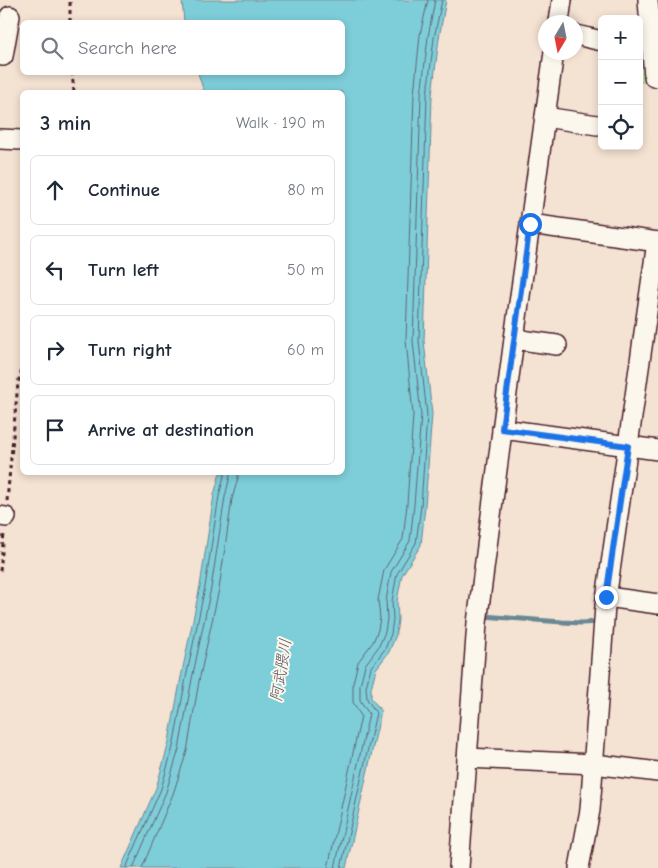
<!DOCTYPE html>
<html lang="en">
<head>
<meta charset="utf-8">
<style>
	body { margin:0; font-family:"Comic Neue","Klee One",sans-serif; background:#f6f6f7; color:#1f2937 }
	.controls { position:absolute; right:15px; top:15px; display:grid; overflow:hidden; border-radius:8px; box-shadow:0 2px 8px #0003 }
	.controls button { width:45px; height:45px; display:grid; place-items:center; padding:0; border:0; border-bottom:1px solid #e0e1e3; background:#fff; color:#1f2937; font:25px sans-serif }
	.compass { position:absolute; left:538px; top:15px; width:45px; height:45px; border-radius:50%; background:#fff; box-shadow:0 2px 8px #0003; rotate:190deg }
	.stop { position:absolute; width:15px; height:15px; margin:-11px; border:4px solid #1a73e8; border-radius:50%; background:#fff }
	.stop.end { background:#1a73e8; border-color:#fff; box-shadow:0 1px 5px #0008 }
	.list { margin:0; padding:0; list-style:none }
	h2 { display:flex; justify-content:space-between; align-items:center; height:65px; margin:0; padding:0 20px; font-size:21px }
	h2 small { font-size:16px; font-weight:400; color:#747a83 }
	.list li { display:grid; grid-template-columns:32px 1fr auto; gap:15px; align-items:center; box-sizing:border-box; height:70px; margin:0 10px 10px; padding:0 10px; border:1px solid #e0e1e3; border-radius:8px }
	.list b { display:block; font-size:19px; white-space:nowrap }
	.list em { font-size:16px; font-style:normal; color:#747a83 }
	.icon { flex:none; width:28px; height:28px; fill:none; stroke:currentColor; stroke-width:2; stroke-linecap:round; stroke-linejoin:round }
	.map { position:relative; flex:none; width:658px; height:868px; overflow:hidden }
	.search { position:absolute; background:#fff; box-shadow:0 2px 8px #0003; left:20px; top:20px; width:325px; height:55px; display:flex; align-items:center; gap:12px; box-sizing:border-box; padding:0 18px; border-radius:8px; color:#747a83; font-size:19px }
	.panel { position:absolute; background:#fff; box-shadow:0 2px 8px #0003; left:20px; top:90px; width:325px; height:385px; border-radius:8px }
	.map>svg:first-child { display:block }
	.green { fill:#bdeead; stroke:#84866c }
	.water { fill:#7eceda; stroke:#698894 }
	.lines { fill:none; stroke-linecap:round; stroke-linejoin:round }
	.shore { stroke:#5f6571; stroke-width:1 }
	.stream { stroke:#698894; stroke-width:5 }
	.minor-casing { stroke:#4a1f2b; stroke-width:22 }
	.path { stroke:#4a1f2b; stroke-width:3; stroke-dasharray:4 4; stroke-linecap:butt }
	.minor { stroke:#fbf7ec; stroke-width:19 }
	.route { stroke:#1a73e8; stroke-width:6 }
	.labels { text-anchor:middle; stroke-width:4; stroke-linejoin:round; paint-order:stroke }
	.water-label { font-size:16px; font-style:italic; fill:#5a5460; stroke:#fbf7ec }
</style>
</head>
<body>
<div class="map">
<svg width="658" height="868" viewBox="0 0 658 868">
	<rect width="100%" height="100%" fill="#f4e2d2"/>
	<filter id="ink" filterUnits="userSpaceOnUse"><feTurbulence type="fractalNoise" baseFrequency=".02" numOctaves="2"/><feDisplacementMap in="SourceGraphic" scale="10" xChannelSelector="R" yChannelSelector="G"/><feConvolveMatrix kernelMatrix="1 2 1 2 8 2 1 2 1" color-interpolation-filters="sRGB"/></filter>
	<g filter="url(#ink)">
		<path class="green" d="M639 48H651V81L639 82Z"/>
		<path class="water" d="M182 0H446L439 38 432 95 424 341 432 414 425 506 421 545 402 575 397 601 398 619 396 635 389 652 376 669 371 688V698L381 711 346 868H121L156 788 168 746 181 677 200 586 214 495 220 473 342 472V92H204L198 73 342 72V22H184Z"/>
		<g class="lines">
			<g class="shore">
				<path d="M126 868 161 789 173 747 186 678 205 587 219 496 225 472"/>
				<path d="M133 868 166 792 179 749 192 679 211 588 225 497 231 472"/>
				<path d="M142 868 173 794 187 751 199 681 219 589 232 499 238 478V472"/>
				<path d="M328 868 361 716 353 702V683L358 662 373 642 378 630 380 618 378 600 384 570 403 539 407 504 413 415 406 340 414 94 420 35 428 0"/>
				<path d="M335 868 369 714 360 700V685L365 665 379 646 385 632 387 619 386 601 391 572 410 541 414 505 421 415 413 341 421 95 428 37 435 0"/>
				<path d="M341 868 376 713 367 699 366 687 371 667 385 649 391 634 393 619 392 601 397 574 416 543 421 506 427 415 419 341 427 95 434 38 442 0"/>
			</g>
			<path class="stream" d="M483 616 562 622 582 623 598 622 597 625"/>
			<defs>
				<g id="minor">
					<path d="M648 0 654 77H658"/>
					<path d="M559 22 562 0"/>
					<path d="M576 35 602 41"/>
					<path d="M0 55 3 56 10 16"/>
					<path d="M545 117 597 125"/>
					<path d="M0 139 22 140"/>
					<path d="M530 224 658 242"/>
					<path d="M514 339 557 345"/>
					<path d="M502 429 658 450"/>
					<path d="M0 516 6 517"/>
					<path d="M607 597 658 604"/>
					<path d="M467 758 594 764 658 772"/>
					<path d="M459 868 477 623 514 339 554 52"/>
					<path d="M579 868 590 810 605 606 657 242"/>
				</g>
			</defs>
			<use href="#minor" class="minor-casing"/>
			<g class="path">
				<path d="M70 22V0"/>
				<path d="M72 72 74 92"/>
				<path d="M7 501 18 383 22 369"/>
				<path d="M0 571 4 534"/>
			</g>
			<use href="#minor" class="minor"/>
		</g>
	</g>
	<g class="lines" filter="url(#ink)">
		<path class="route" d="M530 224 502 429 628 446 606 597"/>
	</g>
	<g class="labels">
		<g class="water-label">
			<text transform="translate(280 670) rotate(-81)" y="6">阿武隈川</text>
		</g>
	</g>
</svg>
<div class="controls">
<button>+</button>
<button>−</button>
<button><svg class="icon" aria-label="locate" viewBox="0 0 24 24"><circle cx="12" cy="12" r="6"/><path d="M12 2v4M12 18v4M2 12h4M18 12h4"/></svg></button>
</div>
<svg class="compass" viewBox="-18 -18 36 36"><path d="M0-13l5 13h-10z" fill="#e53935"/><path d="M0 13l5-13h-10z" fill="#747a83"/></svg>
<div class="stop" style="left:530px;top:224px"></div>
<div class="stop end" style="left:606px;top:597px"></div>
<div class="search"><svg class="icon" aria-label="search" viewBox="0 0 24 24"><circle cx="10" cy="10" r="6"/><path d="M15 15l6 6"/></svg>Search here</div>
<section class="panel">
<h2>3 min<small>Walk · 190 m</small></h2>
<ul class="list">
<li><svg class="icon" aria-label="ahead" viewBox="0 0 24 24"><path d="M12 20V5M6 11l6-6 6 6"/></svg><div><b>Continue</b></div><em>80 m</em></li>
<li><svg class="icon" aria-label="left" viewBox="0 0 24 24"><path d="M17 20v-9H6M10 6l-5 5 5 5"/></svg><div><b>Turn left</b></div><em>50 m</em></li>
<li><svg class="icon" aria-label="right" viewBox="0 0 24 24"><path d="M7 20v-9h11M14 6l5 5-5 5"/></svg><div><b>Turn right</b></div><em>60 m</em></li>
<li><svg class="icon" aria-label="arrive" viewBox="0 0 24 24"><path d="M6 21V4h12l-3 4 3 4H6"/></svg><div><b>Arrive at destination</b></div></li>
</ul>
</section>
</div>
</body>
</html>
